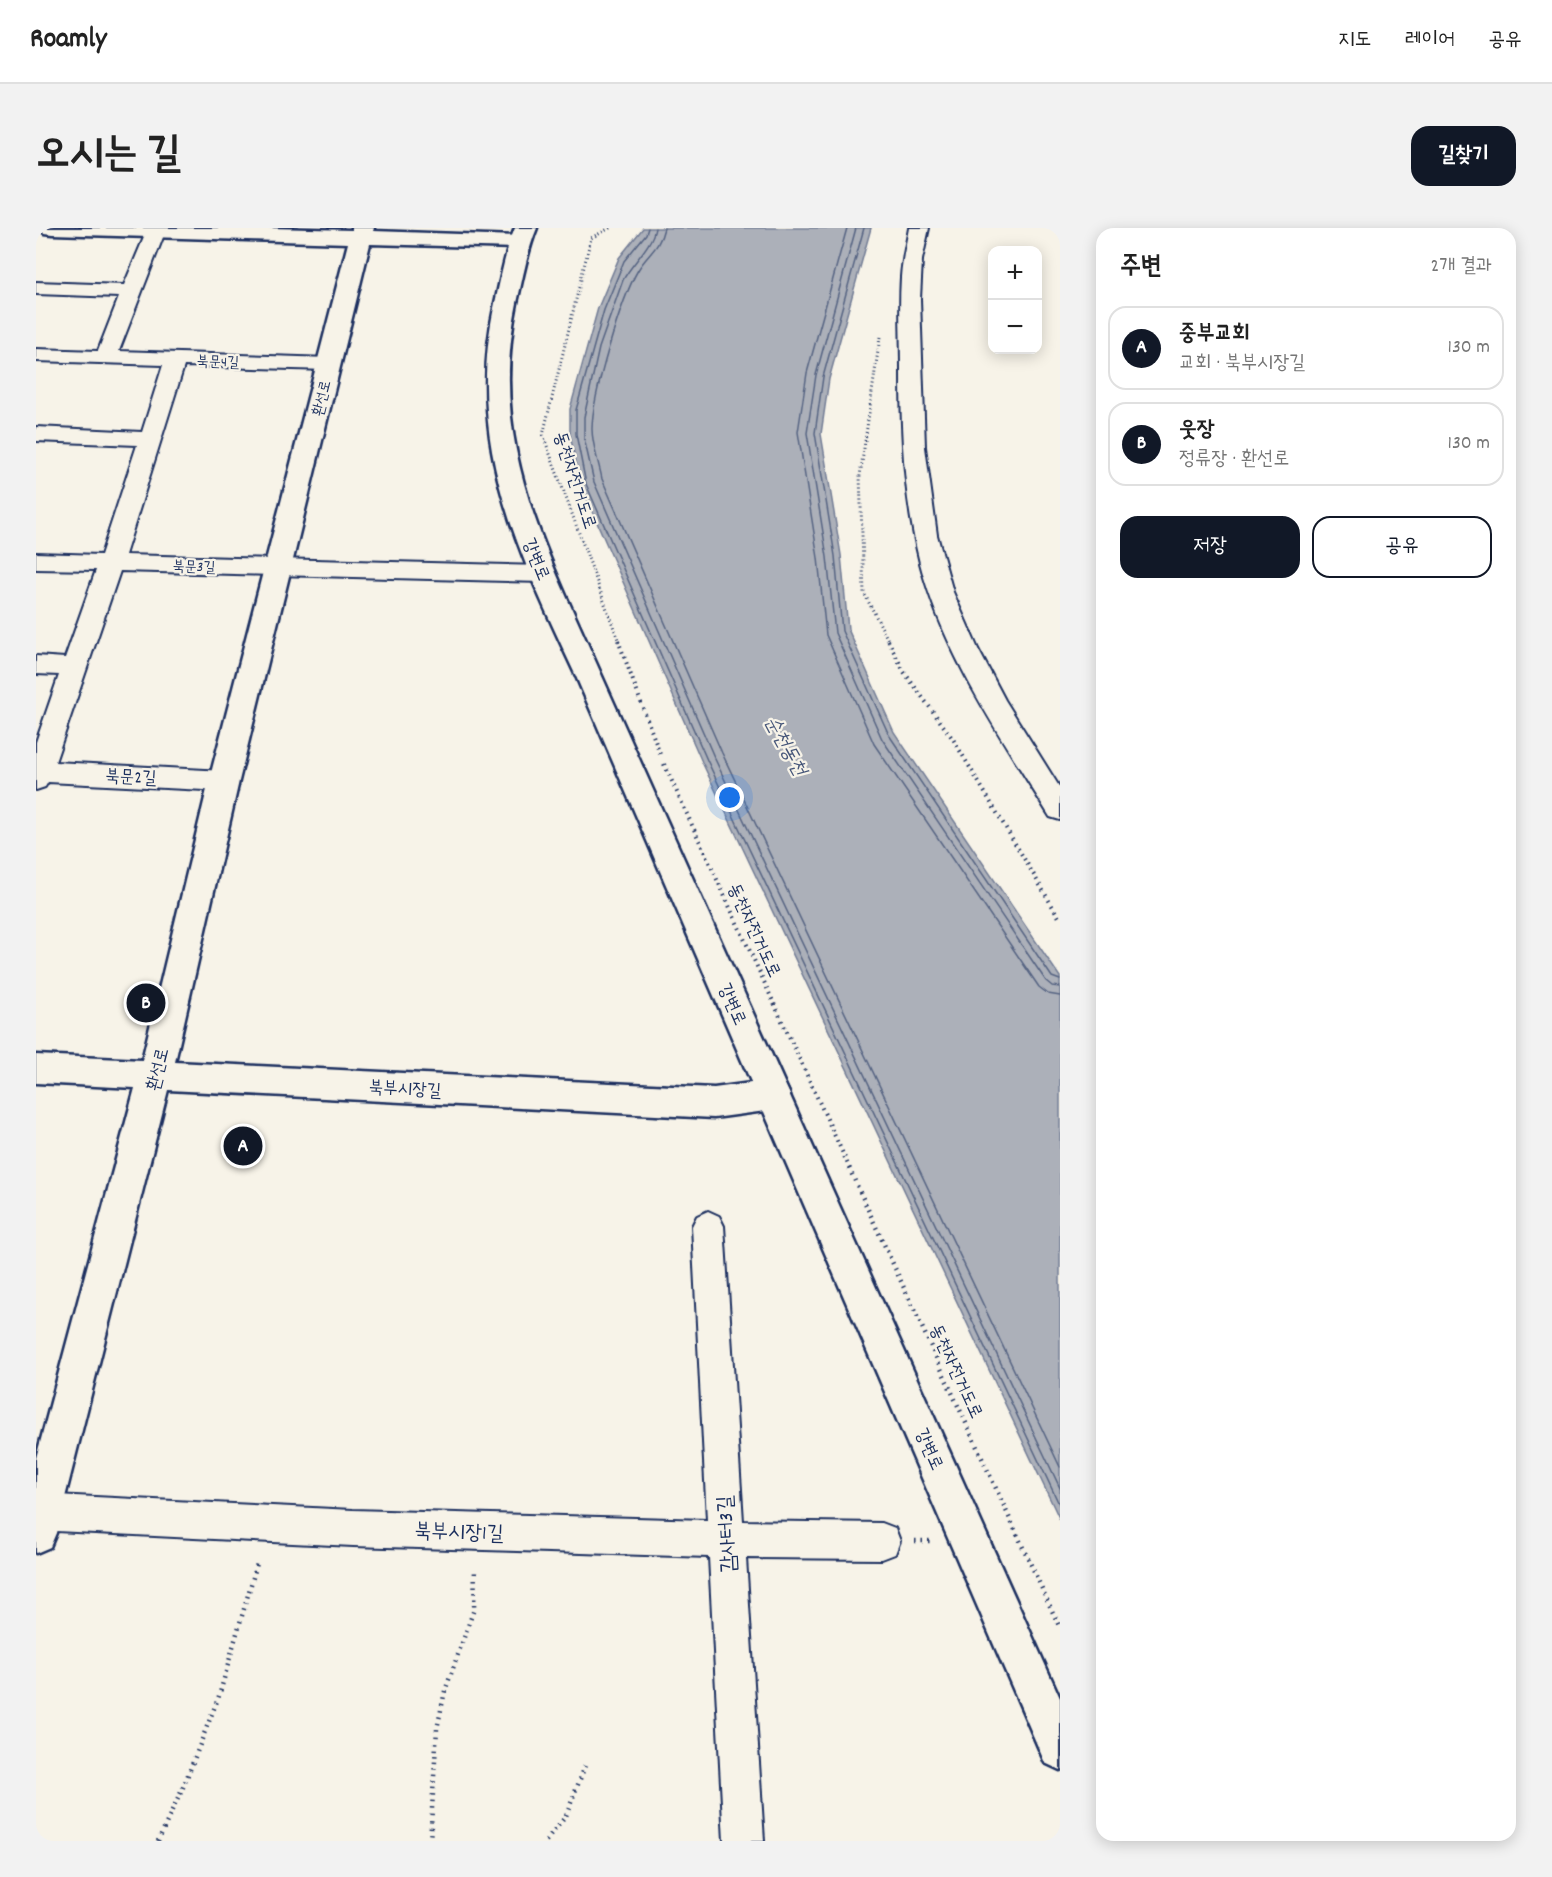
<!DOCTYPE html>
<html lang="ko">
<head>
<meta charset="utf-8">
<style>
	body { margin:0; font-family:Dekko,"Poor Story",sans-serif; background:#f2f2f2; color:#222 }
	.controls { position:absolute; right:18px; top:18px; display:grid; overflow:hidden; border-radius:12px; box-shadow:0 3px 15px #0003 }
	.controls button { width:54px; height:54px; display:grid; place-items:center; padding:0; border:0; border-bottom:2px solid #e0e0e0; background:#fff; color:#222; font:30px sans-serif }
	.you { position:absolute; left:694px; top:570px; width:21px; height:21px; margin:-15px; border:4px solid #fff; border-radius:50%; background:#1a73e8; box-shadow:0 0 0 9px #1a73e833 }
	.badge { display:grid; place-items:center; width:39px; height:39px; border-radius:50%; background:#111827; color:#fff; font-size:20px; font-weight:700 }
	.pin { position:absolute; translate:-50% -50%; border:3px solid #fff; box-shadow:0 2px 6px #0006 }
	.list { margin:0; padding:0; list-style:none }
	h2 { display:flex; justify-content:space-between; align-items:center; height:78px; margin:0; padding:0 24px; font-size:26px }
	h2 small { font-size:20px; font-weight:400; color:#767676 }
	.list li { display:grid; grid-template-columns:39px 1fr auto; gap:18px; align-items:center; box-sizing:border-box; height:84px; margin:0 12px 12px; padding:0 12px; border:2px solid #e0e0e0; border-radius:18px }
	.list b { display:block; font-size:22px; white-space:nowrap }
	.list p { margin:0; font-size:20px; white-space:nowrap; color:#767676 }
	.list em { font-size:20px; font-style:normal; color:#767676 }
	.actions { display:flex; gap:12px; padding:18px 24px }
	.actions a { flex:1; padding:14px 0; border:2px solid #111827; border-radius:18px; text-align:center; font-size:21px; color:#111827 }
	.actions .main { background:#111827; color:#fff }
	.map { position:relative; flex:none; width:1024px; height:1613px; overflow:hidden; border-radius:18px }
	header { display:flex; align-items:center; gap:36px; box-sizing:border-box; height:84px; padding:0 30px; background:#fff; border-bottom:2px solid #e0e0e0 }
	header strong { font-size:28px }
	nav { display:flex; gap:33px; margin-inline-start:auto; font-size:21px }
	.intro { display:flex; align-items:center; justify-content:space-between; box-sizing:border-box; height:144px; padding:0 36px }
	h1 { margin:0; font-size:42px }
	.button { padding:15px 27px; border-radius:18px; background:#111827; color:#fff; font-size:21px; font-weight:700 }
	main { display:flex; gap:36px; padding:0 36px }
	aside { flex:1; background:#fff; border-radius:18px; box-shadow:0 3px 15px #0003 }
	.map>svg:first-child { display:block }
	.water { fill:#acb0b9; stroke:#727c95; stroke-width:1.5 }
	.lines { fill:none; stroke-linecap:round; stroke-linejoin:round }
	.shore { stroke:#556382; stroke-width:1.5 }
	.minor-casing { stroke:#1b2f5e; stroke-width:4 }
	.tertiary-casing { stroke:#1b2f5e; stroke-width:5 }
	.secondary-casing { stroke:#1b2f5e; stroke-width:5 }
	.path-far2 { stroke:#1b2f5e; stroke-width:3; stroke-dasharray:1 3; stroke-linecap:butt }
	.path-far1 { stroke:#1b2f5e; stroke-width:4; stroke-dasharray:1.5 4.5; stroke-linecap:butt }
	.path { stroke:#1b2f5e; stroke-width:4.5; stroke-dasharray:1.5 5; stroke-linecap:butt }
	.minor { fill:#f7f3e8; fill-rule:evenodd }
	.tertiary { fill:#f7f3e8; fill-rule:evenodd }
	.secondary { fill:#f7f3e8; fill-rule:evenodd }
	.labels { text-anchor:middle; stroke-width:4.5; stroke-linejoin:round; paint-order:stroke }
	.far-street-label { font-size:15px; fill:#1b2f5e; stroke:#f7f3e8 }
	.street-label { font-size:18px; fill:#1b2f5e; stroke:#f7f3e8 }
	.water-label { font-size:20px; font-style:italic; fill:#465679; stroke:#f7f3e8 }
	.near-street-label { font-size:21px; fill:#1b2f5e; stroke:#f7f3e8 }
</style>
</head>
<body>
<header>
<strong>Roamly</strong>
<nav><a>지도</a><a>레이어</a><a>공유</a></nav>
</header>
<div class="intro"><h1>오시는 길</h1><a class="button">길찾기</a></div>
<main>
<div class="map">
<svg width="1024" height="1613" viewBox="0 0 1024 1613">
	<rect width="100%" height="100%" fill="#f7f3e8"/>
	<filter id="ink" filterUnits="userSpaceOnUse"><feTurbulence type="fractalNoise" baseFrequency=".0167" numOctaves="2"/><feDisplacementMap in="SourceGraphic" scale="12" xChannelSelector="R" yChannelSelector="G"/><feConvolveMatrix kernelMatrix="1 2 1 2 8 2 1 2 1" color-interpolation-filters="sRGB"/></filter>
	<g filter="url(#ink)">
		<path class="water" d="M607 0H835L793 151 785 206 805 327 812 401 858 504 1024 749V1292L666 534 545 258 534 207V181L562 80 583 30Z"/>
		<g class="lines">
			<g class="shore">
				<path d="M612 0 610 6 588 33 568 82 540 182V206L550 256 671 532 1024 1278"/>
				<path d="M619 0C616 18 596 35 587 52L563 120 548 189V210L558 254 678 529 1024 1260"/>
				<path d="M628 0C623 22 612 25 602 42 585 71 556 168 556 201 556 217 563 235 566 251L686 525 1024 1239"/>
				<path d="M811 0 771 145 762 204 782 330 790 407 838 516 1003 759 1012 766 1024 768"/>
				<path d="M820 0 780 147 771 205 791 329 799 405 846 511 1010 753 1016 758 1024 759"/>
				<path d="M828 0 787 149 779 205 799 328 806 403 853 507 1016 749 1024 752"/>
			</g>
			<defs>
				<g id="minor">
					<path d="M112 0H126L129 4 83 123 293 130 301 131 304 136 301 141 293 142 148 138 89 327 507 338 515 340 519 346 515 352 507 354 84 343 19 534 188 543 197 546 201 553 197 560 188 563 12 554 9 559 0 562V514L23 447 0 446V428L29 430 60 342 0 341V325L65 327 101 217 0 213V199L106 204 127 137 0 133V121L62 123 83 69 0 66V54L88 57Z"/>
					<path d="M873 0H893L886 32 884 71 889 219 901 307 917 364 942 421 969 472 1024 560V592L1014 589C965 509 908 427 884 335 868 271 865 206 865 140 865 110 863 80 865 49 866 32 870 17 873 0Z"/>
					<path d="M672 983 683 988 688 998 707 1293 846 1295 859 1300 864 1313 859 1326 846 1331 710 1330 728 1613H688L673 1329 317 1318 0 1302V1266L317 1282 671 1292 656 998 661 988Z"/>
				</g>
				<path id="tertiary" d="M5 0H232L316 2V0H338L337 3 484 8 492 9 495 14 492 19 484 20 334 16 203 553 139 834 678 860 737 852 749 857 754 867 749 877 737 882 678 890 132 862 20 1305 14 1319 0 1325V1230L99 860 0 855V827L106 832 173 553 312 15 16 6 8 5Z"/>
				<path id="secondary" d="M479 0H501C491 24 487 49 481 75 458 185 487 270 531 370L1024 1470V1542L1009 1535 539 446C482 324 428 213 459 75 465 49 469 24 479 0Z"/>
			</defs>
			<use href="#minor" class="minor-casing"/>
			<use href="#tertiary" class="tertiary-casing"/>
			<use href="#secondary" class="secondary-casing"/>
			<g class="path-far2">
				<path d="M574 0 555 10 507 207 583 414"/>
				<path d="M844 109 824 248 828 365 853 414"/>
			</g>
			<g class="path-far1">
				<path d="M582 412 625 529"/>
				<path d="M852 412 868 444 917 511 1024 691"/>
				<path d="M628 536 814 941"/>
			</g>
			<g class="path">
				<path d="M813 940 1024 1400"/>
				<path d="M879 1313H896"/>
				<path d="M122 1613 146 1562 183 1468 222 1332"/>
				<path d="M394 1613 401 1501 409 1463 438 1381 439 1340"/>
				<path d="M510 1613 530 1588 549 1538"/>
			</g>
			<use href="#minor" class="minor"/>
			<use href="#tertiary" class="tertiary"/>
			<use href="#secondary" class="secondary"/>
		</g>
	</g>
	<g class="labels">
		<g class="far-street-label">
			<text transform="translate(182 133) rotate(2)" y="5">북문4길</text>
			<text transform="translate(285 170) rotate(-76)" y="5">환선로</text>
			<text transform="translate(158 338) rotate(2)" y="5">북문3길</text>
		</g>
		<g class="street-label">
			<text transform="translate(540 252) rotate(72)" y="6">동천자전거도로</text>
			<text transform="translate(501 331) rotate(68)" y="6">강변로</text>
			<text transform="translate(95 548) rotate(3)" y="6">북문2길</text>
			<text transform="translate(719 702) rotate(65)" y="6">동천자전거도로</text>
			<text transform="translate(697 776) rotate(66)" y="6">강변로</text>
			<text transform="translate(121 841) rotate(-76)" y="6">환선로</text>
			<text transform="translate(369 860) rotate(3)" y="6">북부시장길</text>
			<text transform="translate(921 1143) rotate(65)" y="6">동천자전거도로</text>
			<text transform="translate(894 1221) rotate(66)" y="6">강변로</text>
		</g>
		<g class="water-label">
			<text transform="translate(751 517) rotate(61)" y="7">순천동천</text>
		</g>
		<g class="near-street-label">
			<text transform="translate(423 1303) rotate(2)" y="7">북부시장1길</text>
			<text transform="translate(690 1306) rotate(-93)" y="7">감사터3길</text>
		</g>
	</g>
</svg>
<div class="controls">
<button>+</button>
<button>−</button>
</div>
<div class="you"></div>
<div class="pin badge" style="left:207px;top:918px">A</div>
<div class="pin badge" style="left:110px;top:775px">B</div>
</div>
<aside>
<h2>주변<small>2개 결과</small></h2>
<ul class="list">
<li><span class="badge">A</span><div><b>중부교회</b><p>교회 · 북부시장길</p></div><em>130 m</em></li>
<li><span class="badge">B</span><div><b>웃장</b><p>정류장 · 환선로</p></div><em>130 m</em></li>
</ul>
<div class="actions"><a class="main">저장</a><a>공유</a></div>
</aside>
</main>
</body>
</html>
